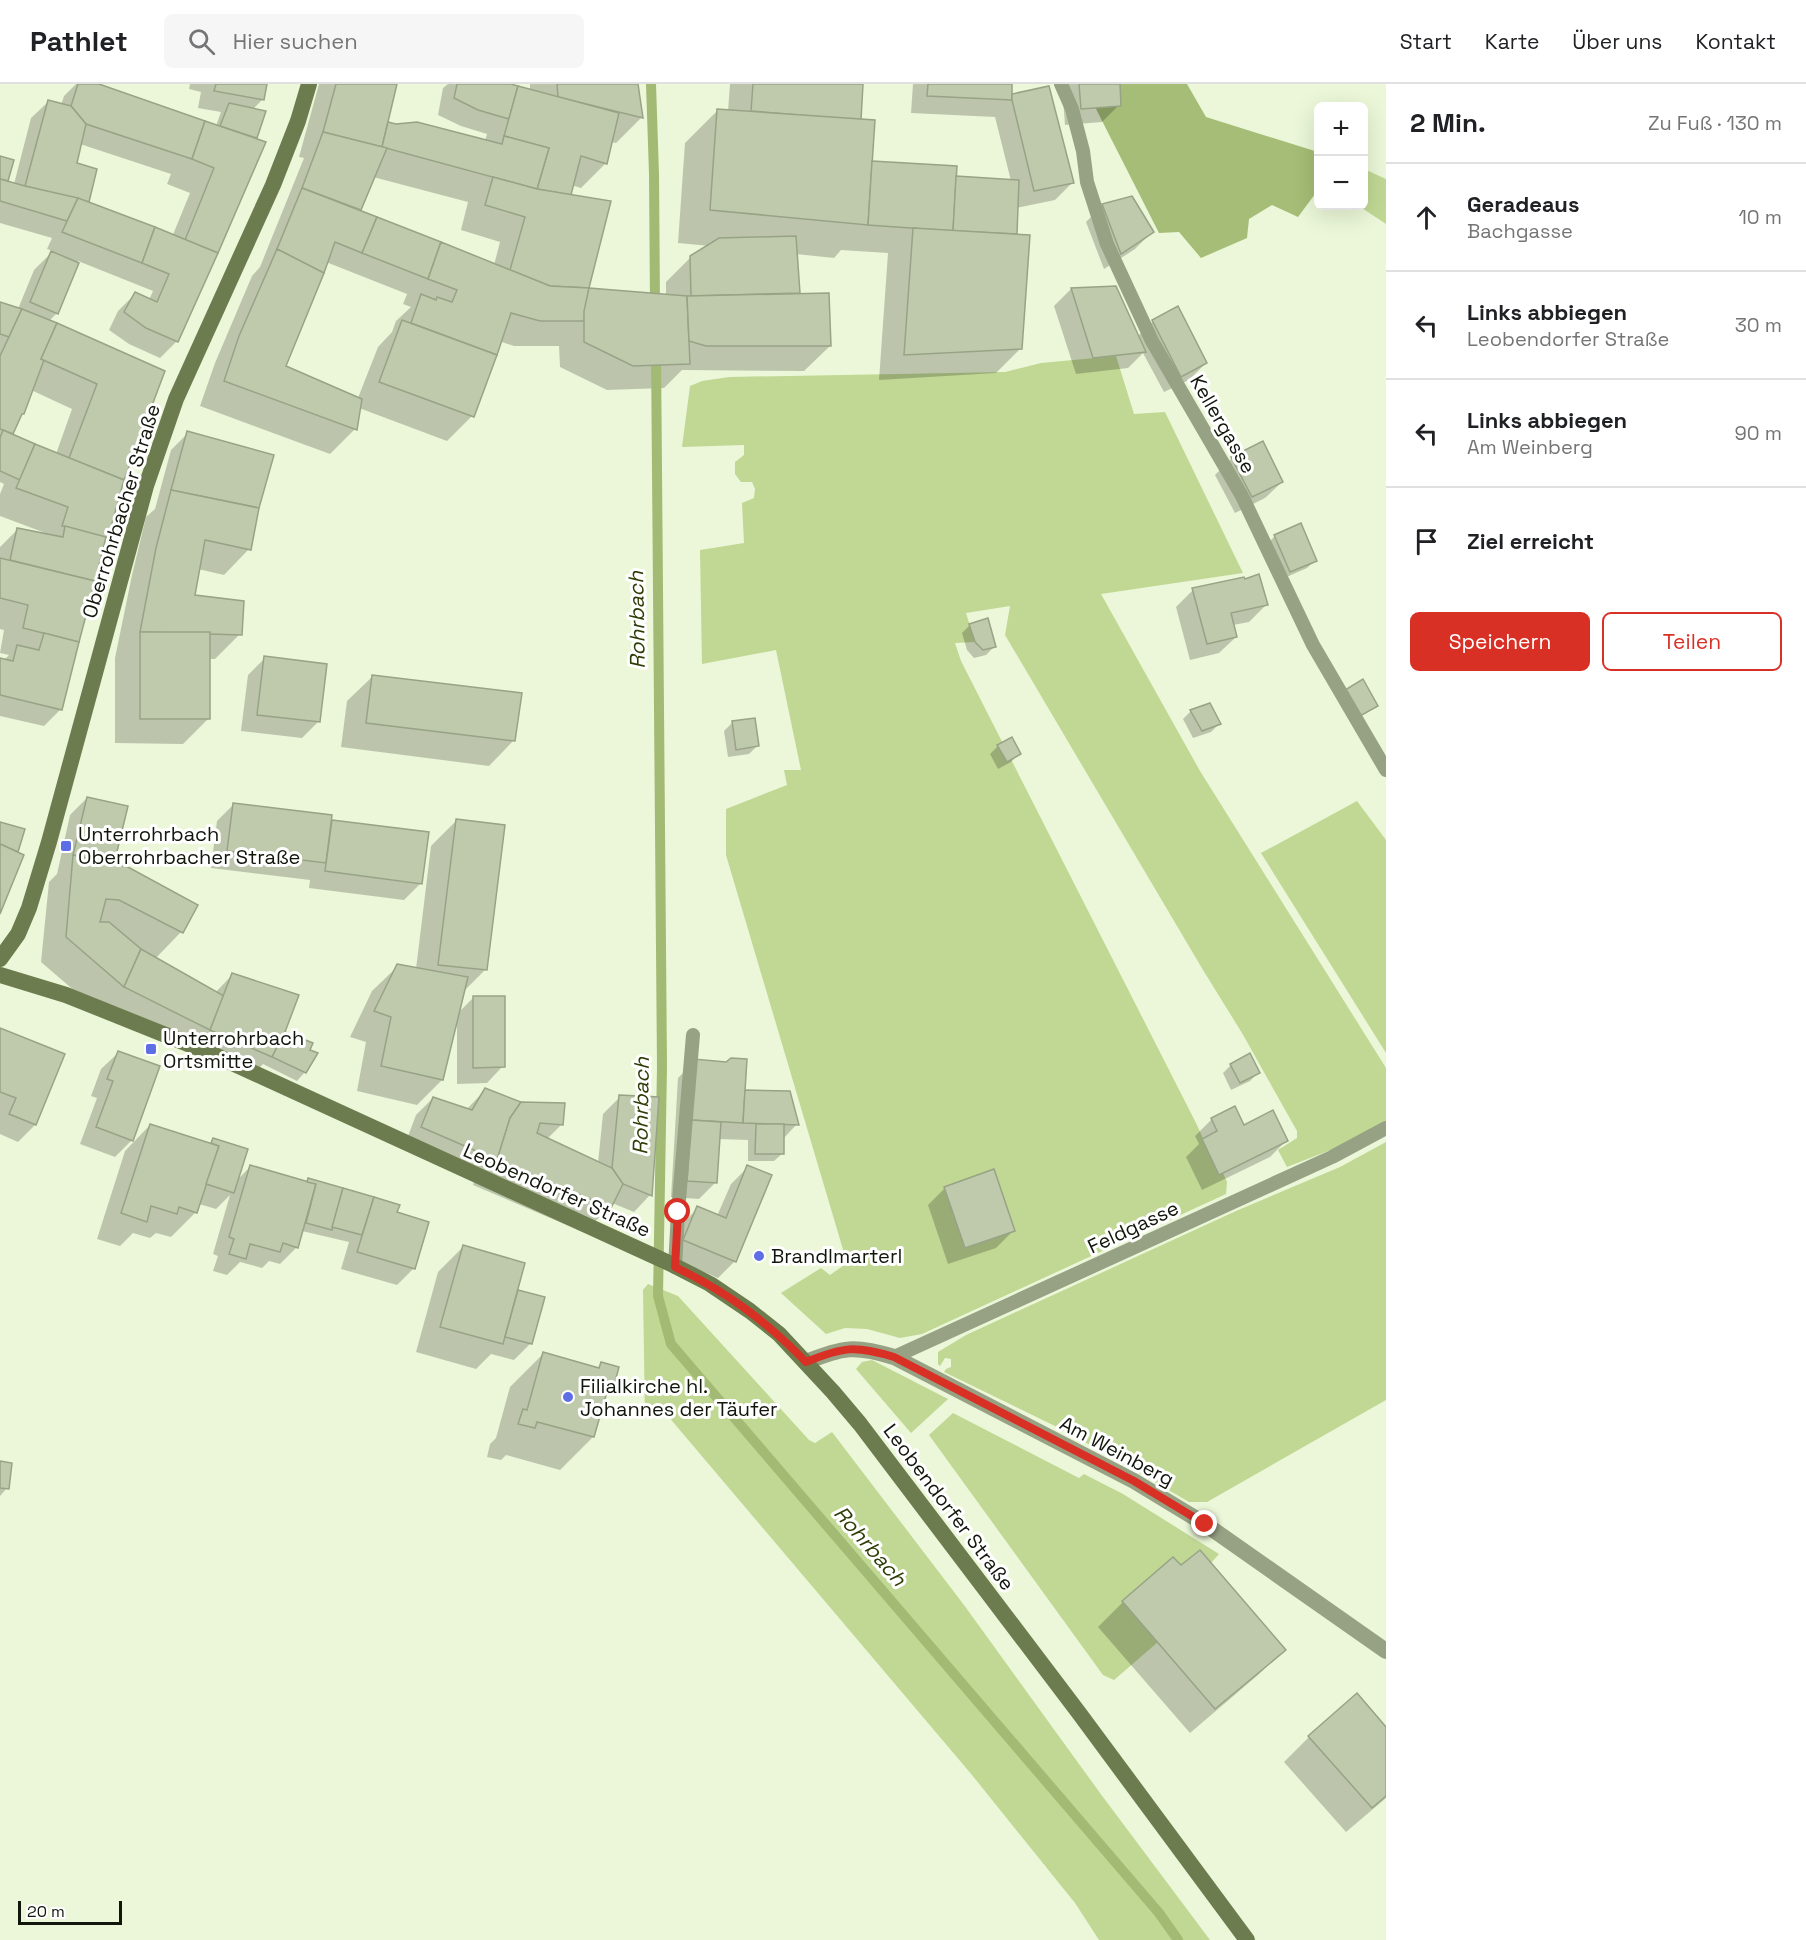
<!DOCTYPE html>
<html lang="de">
<head>
<meta charset="utf-8">
<style>
	body { margin:0; font-family:"Space Grotesk",sans-serif; background:#f6f6f6; color:#202124 }
	.controls { position:absolute; right:18px; top:18px; display:grid; overflow:hidden; border-radius:9px; box-shadow:0 6px 24px #0002 }
	.controls button { width:54px; height:54px; display:grid; place-items:center; padding:0; border:0; border-bottom:2px solid #e0e0e0; background:#fff; color:#202124; font:30px sans-serif }
	.scale { position:absolute; left:18px; bottom:15px; width:104px; box-sizing:border-box; padding-left:6px; border:3px solid #11150a; border-top:0; font-size:16px; line-height:21px; white-space:nowrap; color:#11150a; -webkit-text-stroke:4px #fff; paint-order:stroke }
	.stop { position:absolute; width:18px; height:18px; margin:-14px; border:4px solid #d93025; border-radius:50%; background:#fff }
	.stop.end { background:#d93025; border-color:#fff; box-shadow:0 2px 6px #0008 }
	.list { margin:0; padding:0; list-style:none }
	h2 { display:flex; justify-content:space-between; align-items:center; height:78px; margin:0; padding:0 24px; font-size:26px }
	h2 small { font-size:20px; font-weight:400; color:#757577 }
	.list li { display:grid; grid-template-columns:39px 1fr auto; gap:18px; align-items:center; box-sizing:border-box; height:108px; padding:0 24px; border-top:2px solid #e0e0e0 }
	.list b { display:block; font-size:22px; white-space:nowrap }
	.list p { margin:0; font-size:20px; white-space:nowrap; color:#757577 }
	.list em { font-size:20px; font-style:normal; color:#757577 }
	.actions { display:flex; gap:12px; padding:18px 24px }
	.actions a { flex:1; padding:14px 0; border:2px solid #d93025; border-radius:9px; text-align:center; font-size:21px; color:#d93025 }
	.actions .main { background:#d93025; color:#fff }
	.icon { flex:none; width:33px; height:33px; fill:none; stroke:currentColor; stroke-width:2; stroke-linecap:round; stroke-linejoin:round }
	.map { position:relative; flex:none; width:1386px; height:1856px; overflow:hidden }
	header { display:flex; align-items:center; gap:36px; box-sizing:border-box; height:84px; padding:0 30px; background:#fff; border-bottom:2px solid #e0e0e0 }
	header strong { font-size:28px }
	nav { display:flex; gap:33px; margin-inline-start:auto; font-size:21px }
	.search { width:420px; height:54px; background:#f6f6f6; display:flex; align-items:center; gap:15px; box-sizing:border-box; padding:0 21px; border-radius:9px; color:#757577; font-size:22px }
	main { display:flex }
	aside { flex:1; background:#fff }
	.map>svg:first-child { display:block }
	.green { fill:#c0d894 }
	.forest { fill:#a5bd76 }
	.shadow { fill:#0003; fill-rule:evenodd }
	.lines { fill:none; stroke-linecap:round; stroke-linejoin:round }
	.stream { stroke:#a2ba73; stroke-width:10 }
	.building { fill:#bfcaac; stroke:#98a386; stroke-width:1.5 }
	.service { stroke:#97a284; stroke-width:14 }
	.minor { stroke:#97a284; stroke-width:16 }
	.secondary { stroke:#6d7c4f; stroke-width:16 }
	.route { stroke:#d93025; stroke-width:8 }
	.poi-dot { fill:#5e6ee5; stroke:#fff; stroke-width:2 }
	.labels { text-anchor:middle; stroke-width:6; stroke-linejoin:round; paint-order:stroke }
	.street-label { font-size:20px; fill:#11150a; stroke:#fff }
	.poi-label { font-size:20px; fill:#11150a; stroke:#fff; text-anchor:start }
	.water-label { font-size:21px; font-style:italic; fill:#2e3d06; stroke:#fff }
</style>
</head>
<body>
<header>
<strong>Pathlet</strong>
<div class="search"><svg class="icon" aria-label="search" viewBox="0 0 24 24"><circle cx="10" cy="10" r="6"/><path d="M15 15l6 6"/></svg>Hier suchen</div>
<nav><a>Start</a><a>Karte</a><a>Über uns</a><a>Kontakt</a></nav>
</header>
<main>
<div class="map">
<svg width="1386" height="1856" viewBox="0 0 1386 1856">
	<rect width="100%" height="100%" fill="#ebf7d8"/>
	<g class="green">
		<path d="M1364 85 1386 95V140L1359 122H1364Z"/>
		<path d="M1116 272 1134 330 1165 328 1243 489 1101 510 1200 687 1386 984V1039L1338 1063 1287 1083 1278 1066 1297 1054V1047L1242 949 1203 886 1005 551 1010 522 966 529 975 558 955 559 961 577 1197 1041 1219 1090 1223 1089 1227 1098 1226 1110 922 1250 900 1254 867 1245 845 1244 826 1250 781 1209 821 1184 830 1191 847 1179 726 771V725L787 701 784 686H801L776 566 702 580 700 466 744 459 742 419 754 414 755 405 752 398H741L735 390V378L744 371V361L682 363 690 302 702 297 729 293 1005 288 1041 279Z"/>
		<path d="M1357 717 1386 756V969L1261 769Z"/>
		<path d="M1386 1058V1316L1207 1418H1189L1131 1384 1063 1346 944 1288 946 1285 951 1283V1275L945 1274 940 1282 938 1280V1268L966 1251 1236 1127 1340 1083Z"/>
		<path d="M648 1200 678 1212 809 1356 815 1359 832 1348 964 1521 1100 1709 1210 1856H1099L1075 1819 972 1691 662 1325 655 1323 648 1327 645 1335 643 1206Z"/>
		<path d="M872 1276 948 1315 911 1349 856 1285 862 1278Z"/>
		<path d="M953 1329 1079 1394 1084 1390 1123 1410 1219 1470 1211 1479 1199 1466 1181 1481 1173 1473 1122 1517 1158 1558 1114 1596 1103 1591 929 1351Z"/>
	</g>
	<path class="forest" d="M1089 0H1187L1206 33 1318 68V106L1298 133 1272 121 1249 135 1247 154 1201 174 1179 148 1159 149 1093 19Z"/>
	<g class="shadow">
		<path d="M76 0H95L216 42 221 28 198 24 201 8 189 5 190 0H266L263 15 252 26 256 53 217 169 176 258 160 274 129 260 109 246 118 227 135 210 149 216 153 207 78 177 57 229 49 237 163 288 122 395 107 453 104 455 61 625 44 642 0 632V575L4 576 9 571 0 569 4 546 0 545V463L17 446 48 450 0 432V410L4 400 0 398V220L18 225 34 186 53 167 47 165 52 154 0 139V73L6 96 5 98 14 100 31 34 48 18 61 21 64 12ZM80 60 171 90 167 100 190 109 172 153 87 119 75 80ZM31 306 72 325 56 370 11 351Z"/>
		<path d="M319 0H396L386 40 485 57 487 50 461 42 438 31 443 4 448 0H505L530 7V0H636L641 34 616 59 611 58 606 79 581 104 571 101 569 112 587 205 666 211V198L691 173 710 162 678 159 685 59 718 26 728 27 730 0H862L860 37 871 79 954 96 1011 97 995 33 911 29 913 0H1011L1010 11 1072 99 1055 116 1016 124 1015 151 1021 264 996 289 879 296 888 169 841 166 834 174 796 170 798 211 830 262 804 287 682 286 664 304 607 306 560 283 559 262H514L499 257 472 332 447 357 359 324 355 345 330 370 200 322 215 279 252 192 260 183 304 74 299 73ZM373 93 468 118 461 146 500 158 494 181 359 127ZM326 178 407 210 403 220 411 223 396 237 392 248 378 263 358 314 284 283Z"/>
		<path d="M1062 0H1118L1119 21 1102 38 1065 41Z"/>
		<path d="M1103 121 1152 148 1135 165 1104 185 1086 138Z"/>
		<path d="M1115 203 1138 252 1153 237 1206 279 1189 296 1164 308 1143 269 1128 284 1076 290 1054 222 1071 205Z"/>
		<path d="M188 349 258 424 249 465 224 491 198 485 193 513 240 550 215 575H208V635L183 660 115 659V574L132 491 146 433 155 425 171 366Z"/>
		<path d="M1232 374 1282 398 1265 414 1235 429 1215 391Z"/>
		<path d="M1275 452 1316 476 1307 484 1282 495 1267 460Z"/>
		<path d="M1193 506 1266 521 1249 538 1233 541 1236 553 1219 569 1190 576 1176 523Z"/>
		<path d="M970 541 994 563 986 571 974 574 967 566 962 549Z"/>
		<path d="M265 574 319 637 302 654 241 647 248 591Z"/>
		<path d="M373 592 514 656 489 682 341 663 347 617Z"/>
		<path d="M1191 627 1219 640 1211 648 1193 654 1183 635Z"/>
		<path d="M732 639 757 662 749 670 728 673 724 647Z"/>
		<path d="M998 662 1019 670 1011 678 998 685 990 670Z"/>
		<path d="M87 714 113 781 196 822 181 848 155 875 215 909 233 890 283 949 305 988 297 997 263 980 254 989 98 927 41 878 49 798 57 790 70 731Z"/>
		<path d="M234 720 330 737 427 749 421 799 404 816 309 804 310 796 211 784 217 737Z"/>
		<path d="M457 736 485 886 463 908 458 929 474 913 503 982 487 999 457 1000V939L442 996 417 1021 357 1007 366 958 350 953 372 907 398 882 416 885 431 762Z"/>
		<path d="M0 945 63 971 35 1041 18 1058 0 1050Z"/>
		<path d="M118 969 132 1056 115 1073 80 1060 97 1014 91 1012 101 985Z"/>
		<path d="M695 977 726 979 744 1007 797 1040 783 1055V1069L774 1077H748V1056L718 1055 716 1098 699 1115 671 1113 678 994Z"/>
		<path d="M1231 981 1258 989 1250 997 1231 1006 1223 989Z"/>
		<path d="M485 1006 562 1040 547 1055 598 1079 603 1030 620 1013 658 1014 650 1111 634 1128 612 1119 585 1149 473 1101 476 1091 405 1060 416 1031 433 1014 466 1026ZM491 1072 590 1114V1117L490 1075Z"/>
		<path d="M1212 1035 1243 1043 1287 1056 1270 1073 1202 1106 1186 1073 1199 1060 1195 1052Z"/>
		<path d="M150 1041 209 1060 214 1055 246 1066 236 1097 250 1083 305 1099 308 1096 398 1122 396 1129 414 1184 397 1201 341 1185 349 1158 302 1147 297 1163 280 1180 269 1177 262 1184 240 1178 227 1191 213 1187 218 1172 213 1170 230 1111 216 1125 199 1120 196 1128 171 1153 156 1149 150 1154 133 1149 120 1162 97 1155 125 1067Z"/>
		<path d="M748 1083 735 1177 718 1194 668 1173 681 1141 698 1124 717 1132 731 1100Z"/>
		<path d="M945 1104 1013 1147 996 1164 948 1180 928 1121Z"/>
		<path d="M463 1163 516 1207 543 1214 531 1259 514 1276 491 1270 476 1285 416 1268 438 1188Z"/>
		<path d="M543 1270 597 1285 601 1280 613 1301 605 1309 593 1353 560 1386 506 1371 501 1376 487 1373 490 1360 496 1354 510 1303Z"/>
		<path d="M0 1379 7 1404 0 1412Z"/>
		<path d="M1173 1475 1181 1483 1284 1566 1258 1591 1190 1649 1098 1543 1123 1518Z"/>
		<path d="M1386 1645V1714L1346 1748 1284 1678 1309 1653Z"/>
	</g>
	<g class="lines">
		<g class="stream">
			<path d="M651 0 654 90 655 222"/>
			<path d="M656 267 662 983 658 1212 671 1260 1159 1829 1178 1856"/>
		</g>
	</g>
	<g class="building">
		<path d="M78 0H99L205 37 192 75 86 40 71 22Z"/>
		<path d="M216 0H267L264 16 214 7Z"/>
		<path d="M336 0H397L382 63 323 48Z"/>
		<path d="M457 0H511L518 2 509 35 478 26 454 14Z"/>
		<path d="M557 0H638L643 34 558 13Z"/>
		<path d="M753 0H863L861 36 751 27Z"/>
		<path d="M928 0H1012V16L927 12Z"/>
		<path d="M1079 0H1120L1121 22 1081 25Z"/>
		<path d="M518 2 619 29 607 80 581 72 571 111 537 105 549 64 504 52Z"/>
		<path d="M1049 2 1074 99 1034 107 1012 16V10Z"/>
		<path d="M48 16 71 22 86 40 77 79 97 85 89 118 25 102Z"/>
		<path d="M229 19 266 27 257 54 220 42Z"/>
		<path d="M717 25 875 36 868 141 710 126Z"/>
		<path d="M205 37 266 58 218 169 185 156 214 84 192 75Z"/>
		<path d="M388 38 396 40 417 38 502 60 504 52 549 64 537 105 382 63Z"/>
		<path d="M323 48 387 64 361 126 302 104Z"/>
		<path d="M0 72 14 76 8 97 0 95Z"/>
		<path d="M872 77 957 82 953 147 868 141Z"/>
		<path d="M956 92 1019 96 1017 150 953 147Z"/>
		<path d="M493 93 537 105 611 117 589 204 550 202 510 186 525 133 485 121Z"/>
		<path d="M0 95 25 102 78 114 67 137 0 117Z"/>
		<path d="M302 104 377 133 362 169 335 158 324 189 277 165Z"/>
		<path d="M1132 112 1154 148 1121 170 1102 120Z"/>
		<path d="M78 114 155 143 142 179 62 148Z"/>
		<path d="M377 133 441 158 428 195 362 169Z"/>
		<path d="M155 143 218 169 178 258 146 244 124 228 135 208 157 218 169 190 142 179Z"/>
		<path d="M913 144 1030 151 1022 265 904 271Z"/>
		<path d="M796 152 800 209 691 212 690 172 719 154Z"/>
		<path d="M441 158 550 202 589 204 584 237H540L511 229 497 271 411 239 421 210 436 216 437 213 452 218 457 206 428 195Z"/>
		<path d="M277 165 324 189 286 282 362 315 357 346 224 297 239 252Z"/>
		<path d="M51 167 79 179 58 230 30 218Z"/>
		<path d="M1116 202 1146 268 1093 274 1071 204Z"/>
		<path d="M589 204 687 212 690 280 633 282 584 258V227Z"/>
		<path d="M829 209 831 262H706L689 257 687 212Z"/>
		<path d="M0 218 22 225 9 253 0 250Z"/>
		<path d="M1178 222 1207 279 1181 293 1152 236Z"/>
		<path d="M22 225 57 239 41 275 44 276 24 330H22L13 350 0 345V272Z"/>
		<path d="M402 236 497 271 474 333 379 298Z"/>
		<path d="M57 239 165 287 124 396 69 374 97 300 41 275Z"/>
		<path d="M3 346 35 360 20 396 0 387V354Z"/>
		<path d="M187 347 274 371 259 424 171 406Z"/>
		<path d="M1263 357 1283 398 1252 413 1231 373Z"/>
		<path d="M35 360 124 396 108 454 62 442 68 423 16 404Z"/>
		<path d="M171 406 259 424 251 466 205 456 195 511 244 517 242 551 140 548 156 464Z"/>
		<path d="M1301 439 1317 477 1290 488 1274 451Z"/>
		<path d="M65 442 106 453 95 497 10 476 17 444 63 453Z"/>
		<path d="M0 474 95 497 79 558 23 544 28 521 0 514Z"/>
		<path d="M1259 490 1268 521 1231 529 1237 553 1207 560 1192 504 1244 493 1245 495Z"/>
		<path d="M988 534 996 563 983 566 975 558 969 540Z"/>
		<rect x="140" y="548" width="70" height="87"/>
		<path d="M44 549 79 558 62 626 0 611V574L13 577 17 561 39 566Z"/>
		<path d="M264 572 327 580 320 638 257 631Z"/>
		<path d="M372 591 522 609 515 657 366 639Z"/>
		<path d="M1363 595 1378 622 1360 632 1345 606Z"/>
		<path d="M1210 619 1221 640 1202 647 1190 626Z"/>
		<path d="M755 634 759 662 736 666 732 637Z"/>
		<path d="M1012 653 1021 670 1007 678 997 661Z"/>
		<path d="M87 713 128 722 114 780 73 771Z"/>
		<path d="M233 719 332 731 326 779 227 767Z"/>
		<path d="M456 735 505 741 487 886 438 881Z"/>
		<path d="M332 736 429 748 422 800 325 787Z"/>
		<path d="M0 738 25 745 18 768 0 760Z"/>
		<path d="M0 760 24 771 0 830Z"/>
		<path d="M73 771 128 783 198 821 183 849 119 816 106 815 100 838H109L141 865 124 903 66 853Z"/>
		<path d="M141 865 224 912 210 946 124 903Z"/>
		<path d="M397 880 468 893 443 996 381 982 391 933 374 927Z"/>
		<path d="M232 889 299 911 285 948 272 973 210 946Z"/>
		<path d="M473 912H505V983L473 984Z"/>
		<path d="M0 944 65 970 36 1041 9 1030 16 1014 0 1008Z"/>
		<path d="M285 948 313 959 310 966 318 969 306 989 272 973Z"/>
		<path d="M118 967 160 982 133 1057 96 1043 113 997 107 995Z"/>
		<path d="M1250 969 1260 989 1240 999 1230 980Z"/>
		<path d="M731 974 747 975 743 1039 691 1036 694 975 726 978Z"/>
		<path d="M485 1004 521 1018 510 1034 497 1076 421 1043 433 1013 472 1026Z"/>
		<path d="M745 1006 790 1007 799 1041 743 1039Z"/>
		<path d="M619 1011 659 1013 652 1112 623 1100 612 1084Z"/>
		<path d="M521 1018 565 1019 563 1041 540 1039 537 1049 612 1084 623 1100 611 1124 497 1076 510 1034Z"/>
		<path d="M1235 1022 1244 1041 1273 1026 1288 1057 1219 1091 1202 1055 1217 1047 1211 1034Z"/>
		<path d="M691 1036 721 1038 717 1099 687 1097Z"/>
		<path d="M150 1040 219 1062 197 1129 179 1123 177 1130 151 1122 147 1138 121 1129Z"/>
		<path d="M756 1040H784V1070H755Z"/>
		<path d="M213 1054 248 1065 234 1109 206 1100 219 1062 211 1059Z"/>
		<path d="M250 1081 316 1100 298 1164 283 1159 280 1168 250 1160 246 1175 229 1170 234 1155 229 1153Z"/>
		<path d="M747 1081 772 1091 736 1178 683 1156 697 1122 726 1134Z"/>
		<path d="M994 1085 1015 1147 965 1164 944 1103Z"/>
		<path d="M308 1094 343 1104 332 1146 306 1139 316 1100 307 1098Z"/>
		<path d="M343 1104 374 1113 362 1151 332 1143Z"/>
		<path d="M374 1113 400 1121 397 1128 429 1138 415 1185 357 1168Z"/>
		<path d="M463 1161 525 1179 503 1260 440 1243Z"/>
		<path d="M518 1206 545 1213 532 1260 505 1253Z"/>
		<path d="M543 1268 599 1284 601 1278 619 1283 614 1302 609 1301 594 1353 537 1338 535 1344 518 1340 523 1325 527 1326Z"/>
		<path d="M0 1377 12 1379 9 1405 0 1404Z"/>
		<path d="M1200 1466 1286 1566 1215 1625 1122 1517 1173 1473 1181 1481Z"/>
		<path d="M1357 1609 1386 1643V1712L1372 1724 1308 1652Z"/>
	</g>
	<g class="lines">
		<g class="service">
			<path d="M1061 0 1072 25 1083 67 1087 98 1107 160 1152 257 1242 412 1313 561 1386 686"/>
			<path d="M675 1183 678 1128 693 951"/>
			<path d="M894 1273 1332 1073 1386 1044"/>
		</g>
		<path class="minor" d="M806 1278C843 1263 855 1261 894 1273L1134 1397 1205 1440 1386 1567"/>
		<g class="secondary">
			<path d="M0 875 18 850 29 824 49 758 146 402 176 315 273 101 298 37 309 0"/>
			<path d="M0 891 66 911 208 968 669 1179 710 1200 750 1227 779 1250 833 1308 860 1340 1079 1629 1247 1856"/>
		</g>
	</g>
	<g class="lines">
		<path class="route" d="M678 1128 675 1183C727 1208 766 1237 806 1278 843 1263 855 1261 894 1273L1134 1397 1205 1440"/>
	</g>
	<g class="poi-dot">
		<rect x="60" y="756" width="12" height="12" rx="3"/>
		<rect x="145" y="959" width="12" height="12" rx="3"/>
		<circle cx="759" cy="1172" r="6"/>
		<circle cx="568" cy="1313" r="6"/>
	</g>
	<g class="labels">
		<g class="street-label">
			<text transform="translate(1223 340) rotate(60)" y="7">Kellergasse</text>
			<text transform="translate(121 427) rotate(-73)" y="7">Oberrohrbacher Straße</text>
			<text transform="translate(557 1106) rotate(24)" y="7">Leobendorfer Straße</text>
			<text transform="translate(1133 1143) rotate(-25)" y="7">Feldgasse</text>
			<text transform="translate(1117 1367) rotate(28)" y="7">Am Weinberg</text>
			<text transform="translate(949 1423) rotate(53)" y="7">Leobendorfer Straße</text>
		</g>
		<g class="poi-label">
			<text x="78" y="757">Unterrohrbach<tspan x="78" dy="23">Oberrohrbacher Straße</tspan></text>
			<text x="163" y="961">Unterrohrbach<tspan x="163" dy="23">Ortsmitte</tspan></text>
			<text x="771" y="1179">Brandlmarterl</text>
			<text x="580" y="1309">Filialkirche hl.<tspan x="580" dy="23">Johannes der Täufer</tspan></text>
		</g>
		<g class="water-label">
			<text transform="translate(637 536) rotate(-91)" y="7">Rohrbach</text>
			<text transform="translate(641 1022) rotate(-89)" y="7">Rohrbach</text>
			<text transform="translate(870 1462) rotate(49)" y="7">Rohrbach</text>
		</g>
	</g>
</svg>
<div class="controls">
<button>+</button>
<button>−</button>
</div>
<div class="scale">20 m</div>
<div class="stop" style="left:678px;top:1128px"></div>
<div class="stop end" style="left:1205px;top:1440px"></div>
</div>
<aside>
<h2>2 Min.<small>Zu Fuß · 130 m</small></h2>
<ul class="list">
<li><svg class="icon" aria-label="ahead" viewBox="0 0 24 24"><path d="M12 20V5M6 11l6-6 6 6"/></svg><div><b>Geradeaus</b><p>Bachgasse</p></div><em>10 m</em></li>
<li><svg class="icon" aria-label="left" viewBox="0 0 24 24"><path d="M17 20v-9H6M10 6l-5 5 5 5"/></svg><div><b>Links abbiegen</b><p>Leobendorfer Straße</p></div><em>30 m</em></li>
<li><svg class="icon" aria-label="left" viewBox="0 0 24 24"><path d="M17 20v-9H6M10 6l-5 5 5 5"/></svg><div><b>Links abbiegen</b><p>Am Weinberg</p></div><em>90 m</em></li>
<li><svg class="icon" aria-label="arrive" viewBox="0 0 24 24"><path d="M6 21V4h12l-3 4 3 4H6"/></svg><div><b>Ziel erreicht</b></div></li>
</ul>
<div class="actions"><a class="main">Speichern</a><a>Teilen</a></div>
</aside>
</main>
</body>
</html>
